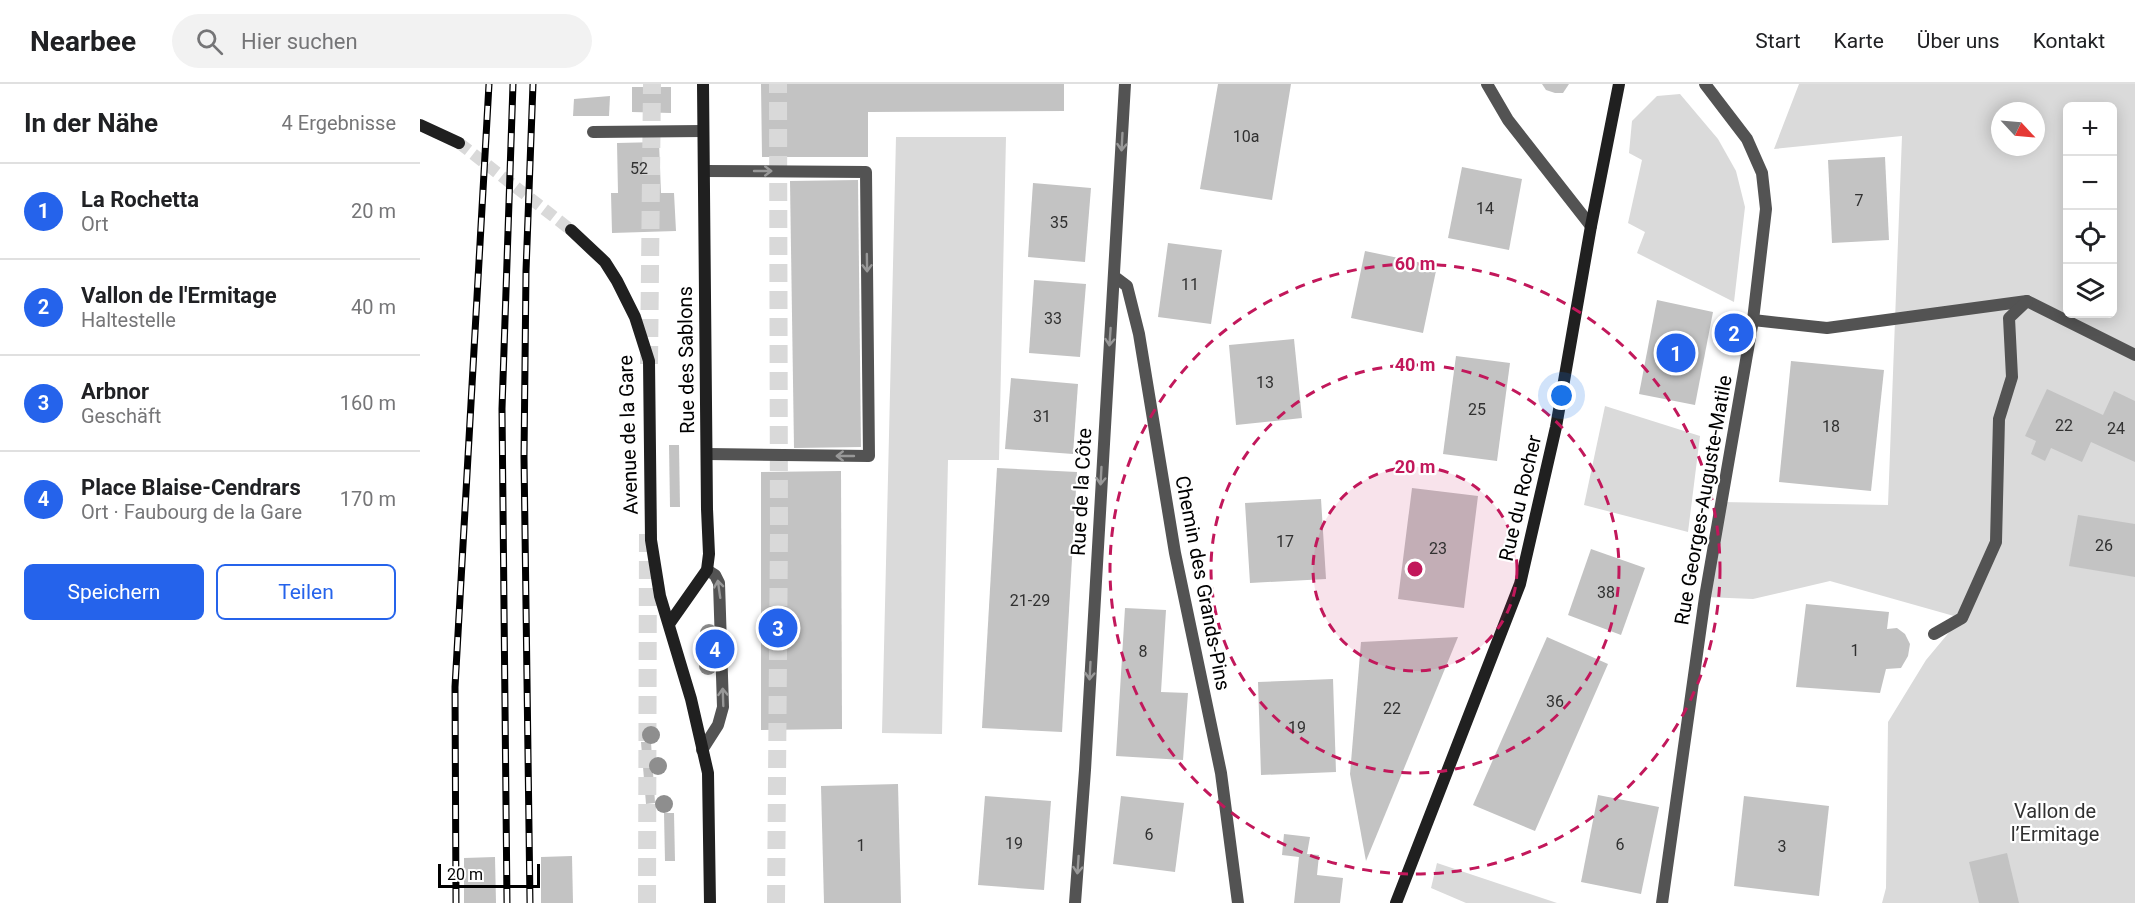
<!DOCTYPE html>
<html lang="de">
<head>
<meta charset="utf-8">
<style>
	body { margin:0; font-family:Roboto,sans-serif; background:#f2f2f2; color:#202124 }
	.controls { position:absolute; right:18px; top:18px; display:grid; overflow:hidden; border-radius:9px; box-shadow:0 3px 15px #0003 }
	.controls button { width:54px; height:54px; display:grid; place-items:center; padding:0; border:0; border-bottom:2px solid #e0e0e0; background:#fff; color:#202124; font:30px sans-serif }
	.compass { position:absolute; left:1571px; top:18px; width:54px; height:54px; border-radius:50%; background:#fff; box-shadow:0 3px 15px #0003; rotate:116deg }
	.scale { position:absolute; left:18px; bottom:15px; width:102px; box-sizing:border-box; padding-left:6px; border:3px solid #000; border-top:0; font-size:16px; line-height:21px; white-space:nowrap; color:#000; -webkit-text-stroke:4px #fff; paint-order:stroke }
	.you { position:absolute; left:1142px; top:312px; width:21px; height:21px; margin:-15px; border:4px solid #fff; border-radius:50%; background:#1a73e8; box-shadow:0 0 0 9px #1a73e833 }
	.badge { display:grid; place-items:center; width:39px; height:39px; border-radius:50%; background:#2563eb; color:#fff; font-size:20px; font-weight:700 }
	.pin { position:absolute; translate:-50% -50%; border:3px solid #fff; box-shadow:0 2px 6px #0006 }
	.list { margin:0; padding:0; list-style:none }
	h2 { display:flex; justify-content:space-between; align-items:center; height:78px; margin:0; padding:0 24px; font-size:26px }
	h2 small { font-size:20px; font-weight:400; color:#757577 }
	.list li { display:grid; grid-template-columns:39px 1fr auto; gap:18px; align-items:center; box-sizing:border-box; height:96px; padding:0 24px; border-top:2px solid #e0e0e0 }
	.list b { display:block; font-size:22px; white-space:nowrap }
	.list p { margin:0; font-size:20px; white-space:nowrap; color:#757577 }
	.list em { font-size:20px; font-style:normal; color:#757577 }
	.actions { display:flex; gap:12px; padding:18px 24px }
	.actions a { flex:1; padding:14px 0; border:2px solid #2563eb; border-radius:9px; text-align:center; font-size:21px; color:#2563eb }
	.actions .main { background:#2563eb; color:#fff }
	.icon { flex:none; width:33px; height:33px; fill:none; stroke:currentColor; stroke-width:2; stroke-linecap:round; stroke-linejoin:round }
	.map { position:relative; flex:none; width:1715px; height:819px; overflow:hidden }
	header { display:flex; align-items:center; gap:36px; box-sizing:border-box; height:84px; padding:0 30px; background:#fff; border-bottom:2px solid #e0e0e0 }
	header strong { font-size:28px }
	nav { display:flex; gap:33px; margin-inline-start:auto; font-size:21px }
	.search { width:420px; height:54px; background:#f2f2f2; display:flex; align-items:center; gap:15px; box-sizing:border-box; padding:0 21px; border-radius:33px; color:#757577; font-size:22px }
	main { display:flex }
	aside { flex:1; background:#fff }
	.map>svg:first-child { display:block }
	.green { fill:#dadada; fill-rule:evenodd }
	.building { fill:#c3c3c3 }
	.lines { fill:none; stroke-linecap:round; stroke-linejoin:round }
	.secondary-tunnel { stroke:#d9d9d9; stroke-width:12; stroke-dasharray:12 6; stroke-linecap:butt }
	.highway-tunnel { stroke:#d9d9d9; stroke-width:18; stroke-dasharray:18 9; stroke-linecap:butt }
	.lane { stroke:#535353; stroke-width:12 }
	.street { stroke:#535353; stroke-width:12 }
	.secondary { stroke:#202020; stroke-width:12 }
	.rail-casing { stroke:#000; stroke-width:7 }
	.rail { stroke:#fff; stroke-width:4.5; stroke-dasharray:14; stroke-linecap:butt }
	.tree { fill:#8e8e8e }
	.oneway { stroke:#989898 }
	.ring { fill:none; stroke:#c2185b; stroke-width:3; stroke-dasharray:10 8 }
	.labels { text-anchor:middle; stroke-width:4.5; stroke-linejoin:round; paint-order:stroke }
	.number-label { font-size:16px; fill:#313131 }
	.street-label { font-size:20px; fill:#000; stroke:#fff }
	.park-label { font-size:20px; fill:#313131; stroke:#fff }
	.centre { fill:#c2185b; stroke:#fff; stroke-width:3 }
	.ring-label { font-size:18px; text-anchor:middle; font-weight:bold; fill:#c2185b; stroke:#fff; stroke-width:4.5; stroke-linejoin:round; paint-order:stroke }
</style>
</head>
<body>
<header>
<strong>Nearbee</strong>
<div class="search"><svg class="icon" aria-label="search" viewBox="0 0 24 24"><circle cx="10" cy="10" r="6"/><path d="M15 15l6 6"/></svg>Hier suchen</div>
<nav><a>Start</a><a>Karte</a><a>Über uns</a><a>Kontakt</a></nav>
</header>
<main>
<aside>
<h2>In der Nähe<small>4 Ergebnisse</small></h2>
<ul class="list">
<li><span class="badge">1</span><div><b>La Rochetta</b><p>Ort</p></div><em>20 m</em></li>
<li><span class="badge">2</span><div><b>Vallon de l'Ermitage</b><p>Haltestelle</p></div><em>40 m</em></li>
<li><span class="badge">3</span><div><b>Arbnor</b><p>Geschäft</p></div><em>160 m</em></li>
<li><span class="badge">4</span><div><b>Place Blaise-Cendrars</b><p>Ort · Faubourg de la Gare</p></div><em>170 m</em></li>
</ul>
<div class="actions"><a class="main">Speichern</a><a>Teilen</a></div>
</aside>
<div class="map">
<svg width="1715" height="819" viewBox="0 0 1715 819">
	<rect width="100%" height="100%" fill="#fff"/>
	<g class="green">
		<path d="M1379 0H1715V819H1462L1466 804 1468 638 1506 576 1541 534 1410 497 1333 515 1285 513 1301 418 1468 421 1482 52 1354 65ZM1648 22H1692V230H1648ZM1580 27H1616V63H1580Z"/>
		<path d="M1260 10 1298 55 1316 87 1325 123 1314 218 1217 169 1225 148 1208 139 1222 76 1209 69 1212 37 1237 12Z"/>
		<path d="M476 53H586L579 376H528L522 650 462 649Z"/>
		<path d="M1185 322 1280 352 1268 448 1164 421Z"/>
		<path d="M1017 779 1137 819H1046L1011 804Z"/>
	</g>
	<g class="building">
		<path d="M341 0H644V27L448 28V73H342Z"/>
		<path d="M798 0H871L852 116 780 105Z"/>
		<path d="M1122 0H1149L1143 9H1135L1126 6Z"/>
		<path d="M212 3H251V29L212 28Z"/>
		<path d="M190 12 189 32H153L154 15Z"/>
		<path d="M239 58 241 109H254L256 147 192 149 191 109H198L197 59Z"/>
		<path d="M1465 73 1469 156 1412 159 1408 76Z"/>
		<path d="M1042 83 1102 95 1089 166 1028 154Z"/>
		<path d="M438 96 441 363 374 364 370 97Z"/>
		<path d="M613 99 671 104 665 178 608 173Z"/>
		<path d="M748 159 802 166 791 240 738 233Z"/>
		<path d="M945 167 1017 182 1003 249 931 234Z"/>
		<path d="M614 196 666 200 660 273 609 269Z"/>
		<path d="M1237 216 1293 228 1275 321 1219 310Z"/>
		<path d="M874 255 882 334 816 341 809 261Z"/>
		<path d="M1036 272 1090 279 1077 377 1023 370Z"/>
		<path d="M1371 277 1464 286 1451 407 1359 398Z"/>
		<path d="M591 294 658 300 653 370 585 365Z"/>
		<path d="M1627 305 1683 331 1694 307 1715 317V378L1671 358 1662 378 1631 364 1625 377 1611 370 1616 357 1605 352Z"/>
		<path d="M249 361H259L260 423H250Z"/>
		<path d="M577 384 657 388 642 648 562 644Z"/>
		<path d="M421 387 422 645 341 646V388Z"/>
		<path d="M992 404 1058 412 1044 524 978 515Z"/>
		<path d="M901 415 906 495 830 499 825 419Z"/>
		<path d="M1658 431 1715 440V493L1649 482Z"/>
		<path d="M1171 465 1225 484 1201 551 1148 531Z"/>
		<path d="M1386 520 1469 528 1467 545 1477 544 1485 550 1490 560 1488 572 1481 584 1466 585 1460 609 1376 603Z"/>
		<path d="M705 524 746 526 741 608 768 609 763 676 696 672Z"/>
		<path d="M1038 553 946 777 930 690 941 558Z"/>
		<path d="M1127 553 1188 580 1115 747 1053 721Z"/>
		<path d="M913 595 916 688 841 691 838 598Z"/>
		<path d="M221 658H231L235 719 226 720Z"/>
		<path d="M478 700 481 819H404L401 702Z"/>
		<path d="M1178 711 1239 723 1221 810 1161 798Z"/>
		<path d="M565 712 631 717 624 806 558 801Z"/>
		<path d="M701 712 764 719 755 788 693 780Z"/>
		<path d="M1324 712 1409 722 1399 812 1314 802Z"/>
		<path d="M244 729H254L255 777H245Z"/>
		<path d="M864 750 890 753 887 770 899 771 897 791 923 794 920 819H874L879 773 862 771Z"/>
		<path d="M1587 769 1599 819H1559L1549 778Z"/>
		<path d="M152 772 153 819H121V773Z"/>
		<path d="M75 773 76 819H44V774Z"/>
	</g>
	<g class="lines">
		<path class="secondary-tunnel" d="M39 59 151 146"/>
		<g class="highway-tunnel">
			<path d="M229 280 232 0"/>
			<path d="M227 819 228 449"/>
			<path d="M356 819 359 448 358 0"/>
		</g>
		<g class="lane">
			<path d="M173 48 283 47"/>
			<path d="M284 87 446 88 449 372 287 370"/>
			<path d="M282 666 298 641 303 623 299 499 295 491 287 486"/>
		</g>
		<g class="street">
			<path d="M1067 0 1088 36 1171 142"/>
			<path d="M695 193 707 202 719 250 755 469 801 689 818 819"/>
			<path d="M1333 236 1407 244 1607 217 1715 271"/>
			<path d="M1514 550 1542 534 1576 458 1579 335 1592 293 1589 234 1607 217"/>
			<path d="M655 819 665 686 705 0"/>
			<path d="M1242 819 1285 513 1333 236 1346 125 1342 89 1327 55 1285 0"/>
		</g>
		<g class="secondary">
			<path d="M0 41 39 59"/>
			<path d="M151 146 185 178 197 197 215 233 229 277 231 456 240 512 271 615 288 689 290 819"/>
			<path d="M249 540 287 486 289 470 287 425 283 0"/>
			<path d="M976 819 1100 500 1136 343 1171 142 1199 0"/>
		</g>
		<defs>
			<g id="rail">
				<path d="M36 819 35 603 69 0"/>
				<path d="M87 819 82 325 93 0"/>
				<path d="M110 819 104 373 106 187 113 0"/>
			</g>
		</defs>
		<use href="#rail" class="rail-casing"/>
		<use href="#rail" class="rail"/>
	</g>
	<g class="tree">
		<circle cx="289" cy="549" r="9"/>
		<circle cx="288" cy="582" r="9"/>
		<circle cx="231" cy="651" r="9"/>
		<circle cx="238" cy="682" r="9"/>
		<circle cx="244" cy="720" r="9"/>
	</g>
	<defs><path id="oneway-shaft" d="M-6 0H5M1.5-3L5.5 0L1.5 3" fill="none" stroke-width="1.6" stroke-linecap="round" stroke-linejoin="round" transform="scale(1.5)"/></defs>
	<g class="oneway">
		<use href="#oneway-shaft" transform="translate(702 58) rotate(93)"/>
		<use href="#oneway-shaft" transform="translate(343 87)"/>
		<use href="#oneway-shaft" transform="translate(447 179) rotate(89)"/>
		<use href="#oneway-shaft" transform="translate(690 253) rotate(94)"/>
		<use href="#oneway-shaft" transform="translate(425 372) rotate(-180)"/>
		<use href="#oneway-shaft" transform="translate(681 392) rotate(93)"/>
		<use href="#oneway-shaft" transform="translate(299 505) rotate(-98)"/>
		<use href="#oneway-shaft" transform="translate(670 587) rotate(93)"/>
		<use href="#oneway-shaft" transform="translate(303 613) rotate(-92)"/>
		<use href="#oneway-shaft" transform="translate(658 781) rotate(94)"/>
	</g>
	<circle cx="995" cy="485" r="102" fill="#c2185b" fill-opacity=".12"/>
	<g class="ring">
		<circle cx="995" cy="485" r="102"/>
		<circle cx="995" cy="485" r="204"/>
		<circle cx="995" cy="485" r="305"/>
	</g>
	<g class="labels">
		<g class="number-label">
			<text x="826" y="58">10a</text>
			<text x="219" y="90">52</text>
			<text x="1439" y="122">7</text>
			<text x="1065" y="130">14</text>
			<text x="639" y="144">35</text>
			<text x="770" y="206">11</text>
			<text x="633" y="240">33</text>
			<text x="845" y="304">13</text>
			<text x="1057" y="331">25</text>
			<text x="622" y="338">31</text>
			<text x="1644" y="347">22</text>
			<text x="1411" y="348">18</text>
			<text x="1696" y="350">24</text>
			<text x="865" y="463">17</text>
			<text x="1684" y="467">26</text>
			<text x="1018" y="470">23</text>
			<text x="1186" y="514">38</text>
			<text x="610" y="522">21-29</text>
			<text x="1435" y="572">1</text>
			<text x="723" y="573">8</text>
			<text x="1135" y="623">36</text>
			<text x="972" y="630">22</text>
			<text x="877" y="649">19</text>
			<text x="729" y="756">6</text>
			<text x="594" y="765">19</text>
			<text x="1200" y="766">6</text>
			<text x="441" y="767">1</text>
			<text x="1362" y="768">3</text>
		</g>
		<g class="street-label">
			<text transform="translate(266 276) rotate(-91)" y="7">Rue des Sablons</text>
			<text transform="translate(208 351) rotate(-92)" y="7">Avenue de la Gare</text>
			<text transform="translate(661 408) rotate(-87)" y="7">Rue de la Côte</text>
			<text transform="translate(1100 414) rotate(-77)" y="7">Rue du Rocher</text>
			<text transform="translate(1283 416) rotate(-80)" y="7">Rue Georges-Auguste-Matile</text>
			<text transform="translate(783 499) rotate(79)" y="7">Chemin des Grands-Pins</text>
		</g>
		<g class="park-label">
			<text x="1635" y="734">Vallon de<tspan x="1635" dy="23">l’Ermitage</tspan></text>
		</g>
	</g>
	<circle cx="995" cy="485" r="9" class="centre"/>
	<g class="ring-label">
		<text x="995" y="186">60 m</text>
		<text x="995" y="287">40 m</text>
		<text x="995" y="389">20 m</text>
	</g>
</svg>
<div class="controls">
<button>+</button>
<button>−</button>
<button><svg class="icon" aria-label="locate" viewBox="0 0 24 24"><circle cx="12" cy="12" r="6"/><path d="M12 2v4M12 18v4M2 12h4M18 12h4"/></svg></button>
<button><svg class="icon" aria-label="layers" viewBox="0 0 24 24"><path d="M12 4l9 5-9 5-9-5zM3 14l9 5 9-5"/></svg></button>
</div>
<svg class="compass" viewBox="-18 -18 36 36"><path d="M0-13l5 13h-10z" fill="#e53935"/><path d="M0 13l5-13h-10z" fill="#757577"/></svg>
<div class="scale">20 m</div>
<div class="you"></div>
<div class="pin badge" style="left:1256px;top:269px">1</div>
<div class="pin badge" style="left:1314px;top:249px">2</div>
<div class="pin badge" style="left:358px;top:544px">3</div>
<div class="pin badge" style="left:295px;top:565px">4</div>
</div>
</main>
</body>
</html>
